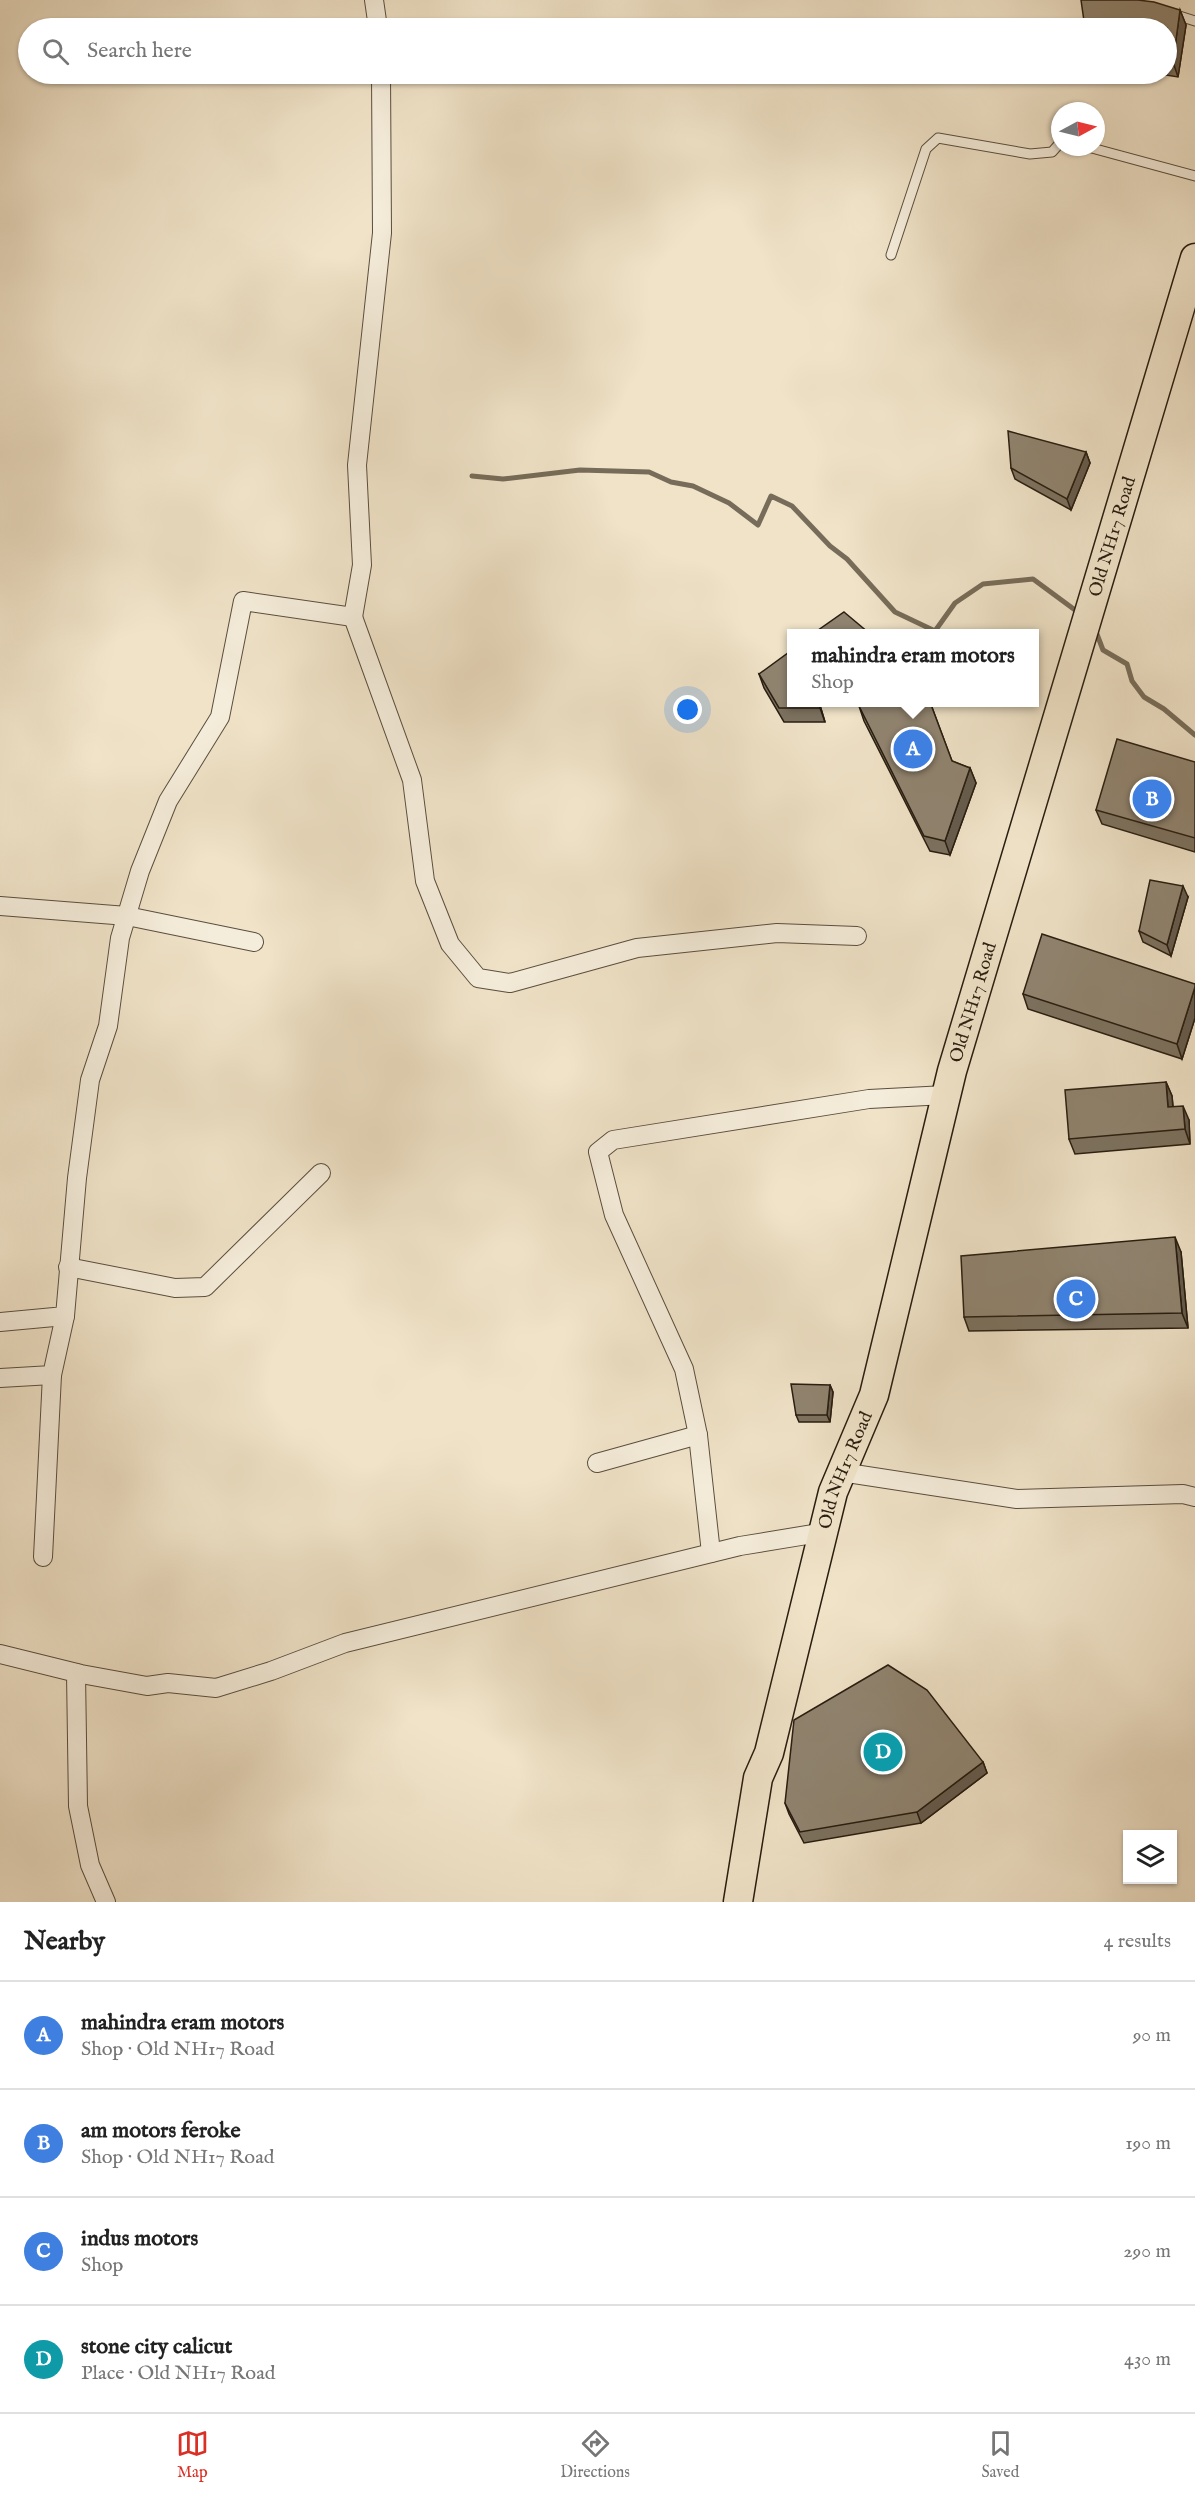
<!DOCTYPE html>
<html lang="en">
<head>
<meta charset="utf-8">
<style>
	body { margin:0; font-family:"IM FELL English",serif; background:#f6f6f6; color:#222 }
	.controls { position:absolute; right:18px; bottom:18px; display:grid; overflow:hidden; border-radius:0px; box-shadow:0 2px 4px #0004 }
	.controls button { width:54px; height:54px; display:grid; place-items:center; padding:0; border:0; border-bottom:2px solid #e0e0e0; background:#fff; color:#222; font:30px sans-serif }
	.compass { position:absolute; left:1051px; top:102px; width:54px; height:54px; border-radius:50%; background:#fff; box-shadow:0 2px 4px #0004; rotate:83deg }
	.you { position:absolute; left:688px; top:710px; width:21px; height:21px; margin:-15px; border:4px solid #fff; border-radius:50%; background:#1a73e8; box-shadow:0 0 0 9px #1a73e833 }
	.badge { display:grid; place-items:center; width:39px; height:39px; border-radius:50%; background:#d93025; color:#fff; font-size:20px; font-weight:700 }
	.pin { position:absolute; translate:-50% -50%; border:3px solid #fff; box-shadow:0 2px 6px #0006 }
	.popup { position:absolute; left:787px; top:629px; width:252px; height:78px; box-sizing:border-box; display:grid; place-content:center; border-radius:0px; background:#fff; filter:drop-shadow(0 2px 4px #0005); font-size:20px; white-space:nowrap; color:#767676 }
	.popup b { font-size:22px; color:#222 }
	.popup::after { content:''; position:absolute; left:50%; top:100%; margin-left:-12px; border:12px solid transparent; border-top-color:#fff }
	.list { margin:0; padding:0; list-style:none }
	h2 { display:flex; justify-content:space-between; align-items:center; height:78px; margin:0; padding:0 24px; font-size:26px }
	h2 small { font-size:20px; font-weight:400; color:#767676 }
	.list li { display:grid; grid-template-columns:39px 1fr auto; gap:18px; align-items:center; box-sizing:border-box; height:108px; padding:0 24px; border-top:2px solid #e0e0e0 }
	.list b { display:block; font-size:22px; white-space:nowrap }
	.list p { margin:0; font-size:20px; white-space:nowrap; color:#767676 }
	.list em { font-size:20px; font-style:normal; color:#767676 }
	.icon { flex:none; width:33px; height:33px; fill:none; stroke:currentColor; stroke-width:2; stroke-linecap:round; stroke-linejoin:round }
	.map { position:relative; flex:none; width:1195px; height:1902px; overflow:hidden }
	.search { position:absolute; background:#fff; box-shadow:0 2px 4px #0004; left:18px; right:18px; top:18px; height:66px; display:flex; align-items:center; gap:15px; box-sizing:border-box; padding:0 21px; border-radius:33px; color:#767676; font-size:22px }
	.sheet { height:510px; background:#fff }
	nav { display:flex; justify-content:space-around; align-items:center; box-sizing:border-box; height:84px; border-top:2px solid #e0e0e0; background:#fff; font-size:16px; color:#767676 }
	nav a { display:grid; justify-items:center; gap:3px }
	nav .on { color:#d93025 }
	.map>svg:first-child { display:block }
	.lines { fill:none; stroke-linecap:round; stroke-linejoin:round }
	.stream { stroke:#776c59; stroke-width:5 }
	.service-casing { stroke:#5a4e3e; stroke-width:11 }
	.minor-casing { stroke:#5a4e3e; stroke-width:20 }
	.primary-casing { stroke:#281d10; stroke-width:31 }
	.service { stroke:#f5eddb; stroke-width:9 }
	.minor { stroke:#f5eddb; stroke-width:18 }
	.primary { stroke:#f0e3c8; stroke-width:28 }
	.wall { fill:#7c7260; stroke:#281d10; stroke-width:1.5 }
	.shaded-wall { fill:#655c4e; stroke:#281d10; stroke-width:1.5 }
	.building { fill:#908470; stroke:#281d10; stroke-width:1.5 }
	.labels { text-anchor:middle; stroke-width:6; stroke-linejoin:round; paint-order:stroke }
	.street-label { font-size:18px; fill:#281d10; stroke:#f5eddb }
</style>
</head>
<body>
<div class="map">
<svg width="1195" height="1902" viewBox="0 0 1195 1902">
	<rect width="100%" height="100%" fill="#f0e3c8"/>
	<filter id="stains"><feTurbulence type="fractalNoise" baseFrequency=".00333" numOctaves="4"/><feColorMatrix values="0 0 0 0 .2 0 0 0 0 .09 0 0 0 0 .02 0 0 0 .5 -.17"/></filter>
	<radialGradient id="worn" r=".72"><stop offset=".6" stop-color="#630" stop-opacity="0"/><stop offset="1" stop-color="#630" stop-opacity=".3"/></radialGradient>
	<g class="lines">
		<g class="stream">
			<path d="M472 476 503 479 580 470 649 472 671 482 693 486 729 503 758 525 771 496 792 506 830 546 847 559 895 612 935 631 955 603 983 584 1033 579 1075 610"/>
			<path d="M1095 629 1103 650 1127 664 1132 681 1144 697 1164 709 1195 735"/>
		</g>
		<defs>
			<g id="service">
				<path d="M1173 14 1195 21"/>
				<path d="M1088 147 1195 176"/>
				<path d="M891 255 926 149 938 138 1030 154 1052 152 1060 143"/>
			</g>
			<g id="minor">
				<path d="M374 0 378 28"/>
				<path d="M353 617 412 780 425 881 450 944 478 978 510 983 637 948 777 933 857 936"/>
				<path d="M0 906 127 916 254 942"/>
				<path d="M68 1267 175 1288 205 1287 321 1173"/>
				<path d="M0 1322 65 1316 77 1178 90 1080 108 1026 120 938 140 871 168 801 220 717 243 601 353 617 362 565 357 465 382 233 381 74"/>
				<path d="M0 1378 52 1375 65 1316"/>
				<path d="M597 1463 698 1435"/>
				<path d="M841 1472 1017 1499 1183 1494 1195 1497"/>
				<path d="M711 1553 698 1435 684 1369 614 1215 598 1152 613 1140 869 1099 946 1095"/>
				<path d="M43 1557 52 1375"/>
				<path d="M0 1654 81 1674 147 1686 168 1683 216 1688 271 1671 345 1643 740 1546 825 1532"/>
				<path d="M76 1673 78 1806 90 1865 106 1902"/>
			</g>
			<g id="primary">
				<path id="s1" d="M738 1902 758 1778 769 1753 833 1492 874 1395 952 1071 1195 258"/>
			</g>
		</defs>
		<use href="#service" class="service-casing"/>
		<use href="#minor" class="minor-casing"/>
		<use href="#primary" class="primary-casing"/>
		<use href="#service" class="service"/>
		<use href="#minor" class="minor"/>
		<use href="#primary" class="primary"/>
	</g>
	<g class="wall">
		<path d="M1180 10 1186 25 1178 77 1160 74H1167V28Z"/>
		<path d="M1086 452 1090 463 1071 510 1015 479 1011 468Z"/>
		<path d="M759 674 819 702 825 722H784L764 688Z"/>
		<path d="M857 702H930L952 761 970 768 976 783 950 855 930 851 864 721 859 706H860Z"/>
		<path d="M1195 762V852L1102 824 1096 810Z"/>
		<path d="M1188 897 1171 956 1143 942 1139 931Z"/>
		<path d="M1195 984V1018L1182 1059 1028 1009 1023 994Z"/>
		<path d="M1166 1082 1172 1096 1173 1106 1189 1120 1190 1144 1075 1154 1069 1139Z"/>
		<path d="M1181 1252 1188 1328 969 1331 964 1317Z"/>
		<path d="M830 1385 833 1392 830 1422H799L796 1415Z"/>
		<path d="M983 1762 987 1773 921 1823 804 1843 789 1814 785 1803Z"/>
	</g>
	<g class="shaded-wall">
		<path d="M1180 10 1186 25 1178 77 1173 62Z"/>
		<path d="M1086 452 1090 463 1071 510 1067 499Z"/>
		<path d="M818 702H819L825 722 820 708Z"/>
		<path d="M970 768 976 783 950 855 945 841Z"/>
		<path d="M1183 886 1188 897 1171 956 1167 945Z"/>
		<path d="M1195 987V1018L1182 1059 1177 1044Z"/>
		<path d="M1166 1082 1172 1096 1174 1121 1168 1107Z"/>
		<path d="M1183 1106 1189 1120 1190 1144 1185 1129Z"/>
		<path d="M1175 1237 1181 1252 1188 1328 1182 1313Z"/>
		<path d="M830 1385 833 1392 830 1422 827 1415Z"/>
		<path d="M983 1762 987 1773 921 1823 917 1812Z"/>
	</g>
	<g class="building">
		<path d="M1081 0H1138L1154 2 1180 10 1173 62 1167 61V28H1085Z"/>
		<path d="M1008 431 1086 452 1067 499 1011 468Z"/>
		<path d="M844 612 869 633H814Z"/>
		<path d="M792 650V702H818L820 708H779L759 674Z"/>
		<path d="M867 702H930L952 761 970 768 945 841 924 836 859 706Z"/>
		<path d="M1117 739 1195 762V838L1096 810Z"/>
		<path d="M1150 880 1183 886 1167 945 1139 931Z"/>
		<path d="M1042 934 1195 984V987L1177 1044 1023 994Z"/>
		<path d="M1166 1082 1168 1107 1183 1106 1185 1129 1069 1139 1065 1090Z"/>
		<path d="M1175 1237 1182 1313 964 1317 961 1256Z"/>
		<path d="M791 1384 830 1385 827 1415H796Z"/>
		<path d="M888 1665 927 1690 983 1762 917 1812 800 1832 785 1803 794 1720Z"/>
	</g>
	<g class="labels">
		<g class="street-label">
			<text dy="6" stroke="none"><textPath href="#s1" startOffset="1418">Old NH17 Road</textPath></text>
			<text dy="6" stroke="none"><textPath href="#s1" startOffset="932">Old NH17 Road</textPath></text>
			<text dy="6" stroke="none"><textPath href="#s1" startOffset="446">Old NH17 Road</textPath></text>
		</g>
	</g>
	<rect width="100%" height="100%" filter="url(#stains)"/>
	<rect width="100%" height="100%" fill="url(#worn)"/>
</svg>
<div class="controls">
<button><svg class="icon" aria-label="layers" viewBox="0 0 24 24"><path d="M12 4l9 5-9 5-9-5zM3 14l9 5 9-5"/></svg></button>
</div>
<svg class="compass" viewBox="-18 -18 36 36"><path d="M0-13l5 13h-10z" fill="#e53935"/><path d="M0 13l5-13h-10z" fill="#767676"/></svg>
<div class="you"></div>
<div class="pin badge" style="left:913px;top:749px;background:#3f7fe0">A</div>
<div class="popup"><b>mahindra eram motors</b>Shop</div>
<div class="pin badge" style="left:1152px;top:799px;background:#3f7fe0">B</div>
<div class="pin badge" style="left:1076px;top:1299px;background:#3f7fe0">C</div>
<div class="pin badge" style="left:883px;top:1752px;background:#0f9aa8">D</div>
<div class="search"><svg class="icon" aria-label="search" viewBox="0 0 24 24"><circle cx="10" cy="10" r="6"/><path d="M15 15l6 6"/></svg>Search here</div>
</div>
<section class="sheet">
<h2>Nearby<small>4 results</small></h2>
<ul class="list">
<li><span class="badge" style="background:#3f7fe0">A</span><div><b>mahindra eram motors</b><p>Shop · Old NH17 Road</p></div><em>90 m</em></li>
<li><span class="badge" style="background:#3f7fe0">B</span><div><b>am motors feroke</b><p>Shop · Old NH17 Road</p></div><em>190 m</em></li>
<li><span class="badge" style="background:#3f7fe0">C</span><div><b>indus motors</b><p>Shop</p></div><em>290 m</em></li>
<li><span class="badge" style="background:#0f9aa8">D</span><div><b>stone city calicut</b><p>Place · Old NH17 Road</p></div><em>430 m</em></li>
</ul>
</section>
<nav>
<a class="on"><svg class="icon" aria-label="map" viewBox="0 0 24 24"><path d="M3 6l6-2 6 2 6-2v14l-6 2-6-2-6 2zM9 4v14M15 6v14"/></svg>Map</a>
<a><svg class="icon" aria-label="directions" viewBox="0 0 24 24"><path d="M12 3l9 9-9 9-9-9zM9 14v-3h6M13 9l2 2-2 2"/></svg>Directions</a>
<a><svg class="icon" aria-label="saved" viewBox="0 0 24 24"><path d="M7 4h10v16l-5-4-5 4z"/></svg>Saved</a>
</nav>
</body>
</html>
